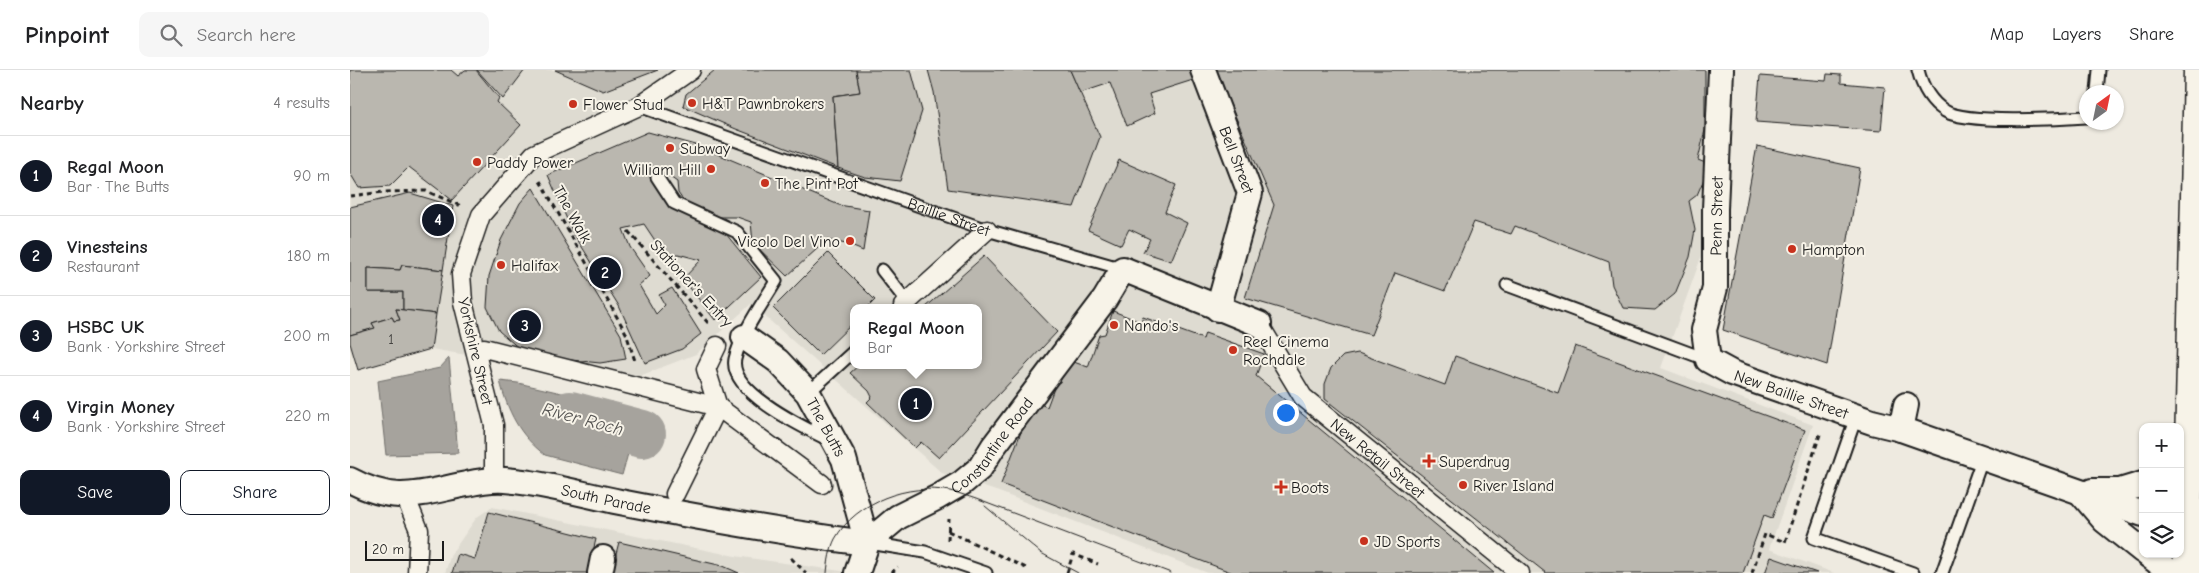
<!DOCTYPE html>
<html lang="en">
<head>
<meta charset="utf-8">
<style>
	body { margin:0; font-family:"Comic Neue",sans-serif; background:#f6f6f6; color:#202124 }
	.controls { position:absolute; right:15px; bottom:15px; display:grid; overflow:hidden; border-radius:10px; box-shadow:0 1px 4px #0004 }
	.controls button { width:45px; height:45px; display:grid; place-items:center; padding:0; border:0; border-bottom:1px solid #e0e0e0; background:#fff; color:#202124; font:25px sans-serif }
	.compass { position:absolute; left:1729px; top:15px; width:45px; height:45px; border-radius:50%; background:#fff; box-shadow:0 1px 4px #0004; rotate:33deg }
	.scale { position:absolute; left:15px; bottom:12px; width:79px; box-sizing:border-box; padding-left:5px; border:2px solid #1c1c1c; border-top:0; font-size:14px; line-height:18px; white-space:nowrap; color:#1c1c1c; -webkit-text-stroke:4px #f7f3e8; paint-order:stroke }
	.you { position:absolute; left:935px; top:342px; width:18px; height:18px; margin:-12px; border:4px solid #fff; border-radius:50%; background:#1a73e8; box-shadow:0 0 0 8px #1a73e833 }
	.badge { display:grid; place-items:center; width:32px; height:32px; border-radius:50%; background:#111827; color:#fff; font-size:16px; font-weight:700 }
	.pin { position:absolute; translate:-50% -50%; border:2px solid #fff; box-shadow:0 1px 5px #0006 }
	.popup { position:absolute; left:500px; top:234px; width:132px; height:65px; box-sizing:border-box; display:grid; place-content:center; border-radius:10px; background:#fff; filter:drop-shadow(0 1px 4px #0005); font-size:16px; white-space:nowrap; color:#757577 }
	.popup b { font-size:19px; color:#202124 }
	.popup::after { content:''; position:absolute; left:50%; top:100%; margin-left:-10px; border:10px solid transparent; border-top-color:#fff }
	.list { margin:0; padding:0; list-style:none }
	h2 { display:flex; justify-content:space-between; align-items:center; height:65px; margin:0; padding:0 20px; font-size:21px }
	h2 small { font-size:16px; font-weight:400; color:#757577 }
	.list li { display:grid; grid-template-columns:32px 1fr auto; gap:15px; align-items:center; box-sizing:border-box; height:80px; padding:0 20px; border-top:1px solid #e0e0e0 }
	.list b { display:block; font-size:19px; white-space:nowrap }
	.list p { margin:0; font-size:16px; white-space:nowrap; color:#757577 }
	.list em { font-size:16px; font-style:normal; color:#757577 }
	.actions { display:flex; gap:10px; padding:15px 20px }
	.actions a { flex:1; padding:11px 0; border:1px solid #111827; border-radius:10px; text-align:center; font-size:18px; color:#111827 }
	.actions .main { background:#111827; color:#fff }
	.icon { flex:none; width:28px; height:28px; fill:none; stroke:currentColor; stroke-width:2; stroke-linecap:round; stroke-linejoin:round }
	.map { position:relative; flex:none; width:1849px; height:503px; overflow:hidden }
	header { display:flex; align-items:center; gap:30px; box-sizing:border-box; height:70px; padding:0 25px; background:#fff; border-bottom:1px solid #e0e0e0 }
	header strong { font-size:24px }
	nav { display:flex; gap:28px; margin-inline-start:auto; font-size:18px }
	.search { width:350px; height:45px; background:#f6f6f6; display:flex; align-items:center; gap:12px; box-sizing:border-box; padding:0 18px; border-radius:10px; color:#757577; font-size:19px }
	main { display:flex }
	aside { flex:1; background:#fff }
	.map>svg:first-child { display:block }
	.built { fill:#dedbd1; fill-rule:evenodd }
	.water { fill:#a6a39d; stroke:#6f6d69 }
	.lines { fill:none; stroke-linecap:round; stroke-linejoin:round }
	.river { stroke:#a6a39d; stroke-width:48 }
	.building { fill:#bab7af; stroke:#1c1c1c }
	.service-casing { stroke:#1c1c1c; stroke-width:15 }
	.pedestrian-casing { stroke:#1c1c1c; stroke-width:21 }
	.minor-casing { stroke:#1c1c1c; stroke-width:28 }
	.primary-casing { stroke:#1c1c1c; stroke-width:31 }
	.path { stroke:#1c1c1c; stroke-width:3; stroke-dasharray:5 4; stroke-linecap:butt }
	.service { stroke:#f7f3e8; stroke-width:11 }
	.pedestrian { stroke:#f7f3e8; stroke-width:18 }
	.minor { stroke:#f7f3e8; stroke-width:24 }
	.primary { stroke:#f7f3e8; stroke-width:28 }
	.tram { stroke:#1c1c1c; stroke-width:1 }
	.poi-dot { fill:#c8321e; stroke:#f7f3e8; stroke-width:2 }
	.labels { text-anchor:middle; stroke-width:4; stroke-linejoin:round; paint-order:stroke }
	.number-label { font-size:14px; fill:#444341 }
	.poi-label { font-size:16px; fill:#1c1c1c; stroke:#f7f3e8; text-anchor:start }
	.street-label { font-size:16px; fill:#1c1c1c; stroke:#f7f3e8 }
	.water-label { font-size:18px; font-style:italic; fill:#535250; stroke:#f7f3e8 }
</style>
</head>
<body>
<header>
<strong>Pinpoint</strong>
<div class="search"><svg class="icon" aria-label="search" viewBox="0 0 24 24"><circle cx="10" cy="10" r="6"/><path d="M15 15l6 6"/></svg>Search here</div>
<nav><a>Map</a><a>Layers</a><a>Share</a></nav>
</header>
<main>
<aside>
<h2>Nearby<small>4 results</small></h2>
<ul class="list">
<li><span class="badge">1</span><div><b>Regal Moon</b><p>Bar · The Butts</p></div><em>90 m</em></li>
<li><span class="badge">2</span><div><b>Vinesteins</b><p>Restaurant</p></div><em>180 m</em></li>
<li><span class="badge">3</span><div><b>HSBC UK</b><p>Bank · Yorkshire Street</p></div><em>200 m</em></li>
<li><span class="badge">4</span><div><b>Virgin Money</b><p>Bank · Yorkshire Street</p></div><em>220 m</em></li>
</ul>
<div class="actions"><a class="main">Save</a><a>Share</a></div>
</aside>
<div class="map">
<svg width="1849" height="503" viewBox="0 0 1849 503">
	<rect width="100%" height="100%" fill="#eeeae0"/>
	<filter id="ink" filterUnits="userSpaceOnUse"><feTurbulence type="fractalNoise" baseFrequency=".02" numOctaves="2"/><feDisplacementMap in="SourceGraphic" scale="10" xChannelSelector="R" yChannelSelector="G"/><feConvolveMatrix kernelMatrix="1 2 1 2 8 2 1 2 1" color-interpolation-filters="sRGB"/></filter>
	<g filter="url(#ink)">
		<g class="built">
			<path d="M0 0H1357L1353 182 1311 298 1463 355 1419 479 1484 503H858L649 422 592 403 401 234 346 284 287 307 158 292 81 279 8 300 0 277ZM504 238H628V295H504Z"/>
			<path d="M142 437 385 486 505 503H95L101 484 127 447Z"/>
		</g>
		<g class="water">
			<path d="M99 288 108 383 36 385 28 311 90 298Z"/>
			<path d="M150 311 168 313 290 341 272 405 195 385C169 365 158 342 150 311Z"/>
		</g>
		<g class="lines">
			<path class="river" d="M220 345 292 364"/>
		</g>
		<g class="building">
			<path d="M0 0H101L108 6 115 0H126L149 28 147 32 171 55 102 130 59 97 40 116 9 118 0 103Z"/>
			<path d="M127 0H175L153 29Z"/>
			<path d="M205 0H308L253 21Z"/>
			<path d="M365 0H506L510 22 483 26 488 98 386 59 333 36 336 24Z"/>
			<path d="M506 0H561L572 41 550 111 515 107 488 98 483 26 510 22Z"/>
			<path d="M578 0H720L750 67 724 137 598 119 584 22Z"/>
			<path d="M720 0H840L843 10 799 24 805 43 777 56 760 13 730 23Z"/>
			<path d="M859 0H1355V60L1348 90 1360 95 1347 125 1339 131 1345 160 1340 187 1325 224 1305 240 1273 238 1262 215 1259 192 1165 156 1161 164 1124 152 1095 221 1045 203 1021 265 895 228 924 135 866 2Z"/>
			<path d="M1477 4 1491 5V13L1535 17 1531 61 1406 52 1410 6 1476 11Z"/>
			<path d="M298 62 346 75 489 135 519 140 513 181 496 174 477 170 437 206 403 173 401 152 387 147H366L335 133 328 123 327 112 306 97 300 105 319 136 376 164 411 207 365 250 333 209 351 190 328 184 316 187 294 154 273 159 280 177 300 206 289 215 306 244 315 235 309 225 322 218 351 264 332 279 295 293 269 236 222 161 198 105Z"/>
			<path d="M1407 76 1510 98 1477 295 1373 260Z"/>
			<path d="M769 90 826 115 815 142 837 153 821 191 793 182 800 169 779 159 771 175 738 160Z"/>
			<path d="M183 118 271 265 276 289 250 293 202 288 171 280 149 261 137 237 139 206 151 170 170 133Z"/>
			<path d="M60 123 103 136 93 200 52 195 50 200 18 198V222H53V240L46 239 50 250 44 251 42 247 22 253 25 258 0 265V137Z"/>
			<path d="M478 183 525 230 517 238H504V252L470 285 423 238Z"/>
			<path d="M634 186 707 262 589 388 571 372 565 378 517 332 522 327 519 321 500 303 509 295H628V238H575Z"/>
			<path d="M52 195 93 200 86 244 53 240V222H18V198L50 200Z"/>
			<path d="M46 239 86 244 81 279 8 300 0 273V265L25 258 22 253 42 247 44 251 50 250Z"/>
			<path d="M763 241 791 252 793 247 853 269 855 263 914 284 906 306 1144 503H883L651 414 683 331 697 337 706 313 710 312 718 290 738 297 749 265 755 264Z"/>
			<path d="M1225 276 1455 360 1422 448 1414 445 1393 503H1196L975 329V314L981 298 993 286 1008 283 1095 315 1105 286 1208 323Z"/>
			<path d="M139 442 246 469 238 503H102L108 484 125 489Z"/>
			<path d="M269 472 373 496 389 503H261Z"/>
			<path d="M1421 487 1467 503H1415Z"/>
		</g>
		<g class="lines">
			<defs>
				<g id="service">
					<path d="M1568 0C1572 16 1581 32 1595 41 1614 54 1710 49 1736 47"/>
					<path d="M1747 22 1749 0"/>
					<path id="s1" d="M289 36 637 160 773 199"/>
					<path d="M307 107 324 133 387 162 426 211C413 233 391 263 385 289 378 322 455 358 479 370"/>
					<path d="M532 200 554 228 553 236 550 238"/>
					<path d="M1157 215 1358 290"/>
					<path d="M458 323 504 281"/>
					<path d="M1506 347 1464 468 1563 503"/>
					<path d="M519 473 575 482 636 503"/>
					<path d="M1592 503 1633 387"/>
				</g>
				<g id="pedestrian">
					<path d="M553 236 637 160"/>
					<path id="s2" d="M909 254 953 327 1170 503"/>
					<path d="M367 276 356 299 368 337 472 414"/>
					<path d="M134 278 368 337 325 424"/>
					<path d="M144 409V355L113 232 111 204 131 145 184 84 289 36 341 0"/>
					<path d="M55 426 69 460 67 503"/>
				</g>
				<g id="minor">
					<path id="s3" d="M853 0 900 123 868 239"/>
					<path id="s4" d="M1371 0 1365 139V218L1354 260 1358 290 1382 303 1522 352 1551 359 1793 444"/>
					<path id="s5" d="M394 267 428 291 458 323 494 389 517 473"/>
					<path d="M1551 359 1556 335"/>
					<path id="s6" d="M0 410C46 435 70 423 117 414 130 411 142 409 155 410 194 413 231 424 270 432 352 448 434 463 517 473"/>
					<path d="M1742 421H1770L1793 414"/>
					<path d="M1731 423 1754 450 1793 481"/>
					<path id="s7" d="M517 473 548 447 588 427 612 413 630 398 643 377 755 229 773 199 909 254"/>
					<path d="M1797 484 1822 503"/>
					<path d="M250 503 253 488"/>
					<path d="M507 503 517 473"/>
				</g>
				<path id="primary" d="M1838 503 1837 461 1848 0"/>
			</defs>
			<use href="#service" class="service-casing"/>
			<use href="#pedestrian" class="pedestrian-casing"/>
			<use href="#minor" class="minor-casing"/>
			<use href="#primary" class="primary-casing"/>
			<g class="path">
				<path d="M190 111 276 263 285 291"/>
				<path d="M0 126 34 122 76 121 111 136"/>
				<path d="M278 161 360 255"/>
				<path d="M598 461 676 498"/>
				<path d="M598 470 599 449"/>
				<path d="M441 488 456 503"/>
				<path d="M541 503 548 497"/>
				<path d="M717 503 723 484 748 494"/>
				<path d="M1402 503 1415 464 1435 472 1471 361"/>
			</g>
			<use href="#service" class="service"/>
			<use href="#pedestrian" class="pedestrian"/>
			<use href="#minor" class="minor"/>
			<use href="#primary" class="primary"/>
			<g class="tram">
				<path d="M635 436 691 483 728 503"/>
				<path d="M477 503C478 492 480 479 485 469 506 431 559 413 600 421 609 423 617 426 626 429L821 503"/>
			</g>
		</g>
	</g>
	<g class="poi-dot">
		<circle cx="342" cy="33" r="5"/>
		<circle cx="223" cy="34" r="5"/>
		<circle cx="320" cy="78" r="5"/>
		<circle cx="127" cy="92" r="5"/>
		<circle cx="361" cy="99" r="5"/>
		<circle cx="415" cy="113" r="5"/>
		<circle cx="500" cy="171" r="5"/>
		<circle cx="1442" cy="179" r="5"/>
		<circle cx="151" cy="195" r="5"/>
		<circle cx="764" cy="255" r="5"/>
		<circle cx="883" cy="280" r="5"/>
		<path d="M1076.5 383.5h5v5h5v5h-5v5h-5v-5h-5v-5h5z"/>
		<circle cx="1113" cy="415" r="5"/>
		<path d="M928.5 409.5h5v5h5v5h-5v5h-5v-5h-5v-5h5z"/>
		<circle cx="1014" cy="471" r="5"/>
	</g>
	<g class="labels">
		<g class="number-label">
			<text x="41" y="274">1</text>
		</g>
		<g class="poi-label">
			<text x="352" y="39">H&amp;T Pawnbrokers</text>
			<text x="233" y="40">Flower Stud</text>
			<text x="330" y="84">Subway</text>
			<text x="137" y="98">Paddy Power</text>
			<text x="351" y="105" text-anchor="end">William Hill</text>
			<text x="425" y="119">The Pint Pot</text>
			<text x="490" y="177" text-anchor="end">Vicolo Del Vino</text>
			<text x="1452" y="185">Hampton</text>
			<text x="161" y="201">Halifax</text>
			<text x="774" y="261">Nando's</text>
			<text x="893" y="277">Reel Cinema<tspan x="893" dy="18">Rochdale</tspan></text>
			<text x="1089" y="397">Superdrug</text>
			<text x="1123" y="421">River Island</text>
			<text x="941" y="423">Boots</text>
			<text x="1024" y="477">JD Sports</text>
		</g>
		<g class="street-label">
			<text dy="6" stroke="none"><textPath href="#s3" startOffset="96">Bell Street</textPath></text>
			<text transform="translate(223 144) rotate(61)" y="6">The Walk</text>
			<text dy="6" stroke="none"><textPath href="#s1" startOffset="329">Baillie Street</textPath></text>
			<text transform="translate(1366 146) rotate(-89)" y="6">Penn Street</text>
			<text transform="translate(342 213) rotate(47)" y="6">Stationer's Entry</text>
			<text transform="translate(126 281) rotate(77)" y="6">Yorkshire Street</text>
			<text dy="6" stroke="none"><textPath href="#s4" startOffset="382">New Baillie Street</textPath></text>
			<text dy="6" stroke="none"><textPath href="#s5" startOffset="124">The Butts</textPath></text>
			<text dy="6" stroke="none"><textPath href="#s7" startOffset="161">Constantine Road</textPath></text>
			<text dy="6" stroke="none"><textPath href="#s2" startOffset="182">New Retail Street</textPath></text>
			<text dy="6" stroke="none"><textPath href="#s6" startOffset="262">South Parade</textPath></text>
		</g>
		<g class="water-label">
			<text transform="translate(233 349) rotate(15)" y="6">River Roch</text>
		</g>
	</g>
</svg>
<div class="controls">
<button>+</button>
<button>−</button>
<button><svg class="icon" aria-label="layers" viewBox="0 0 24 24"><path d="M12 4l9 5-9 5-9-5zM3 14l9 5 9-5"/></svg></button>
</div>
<svg class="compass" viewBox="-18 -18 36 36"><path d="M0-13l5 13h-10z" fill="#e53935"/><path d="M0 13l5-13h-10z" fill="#757577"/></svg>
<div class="scale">20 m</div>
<div class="you"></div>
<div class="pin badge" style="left:566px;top:334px">1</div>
<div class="popup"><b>Regal Moon</b>Bar</div>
<div class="pin badge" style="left:255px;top:203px">2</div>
<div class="pin badge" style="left:175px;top:256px">3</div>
<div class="pin badge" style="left:88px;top:150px">4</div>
</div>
</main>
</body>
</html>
